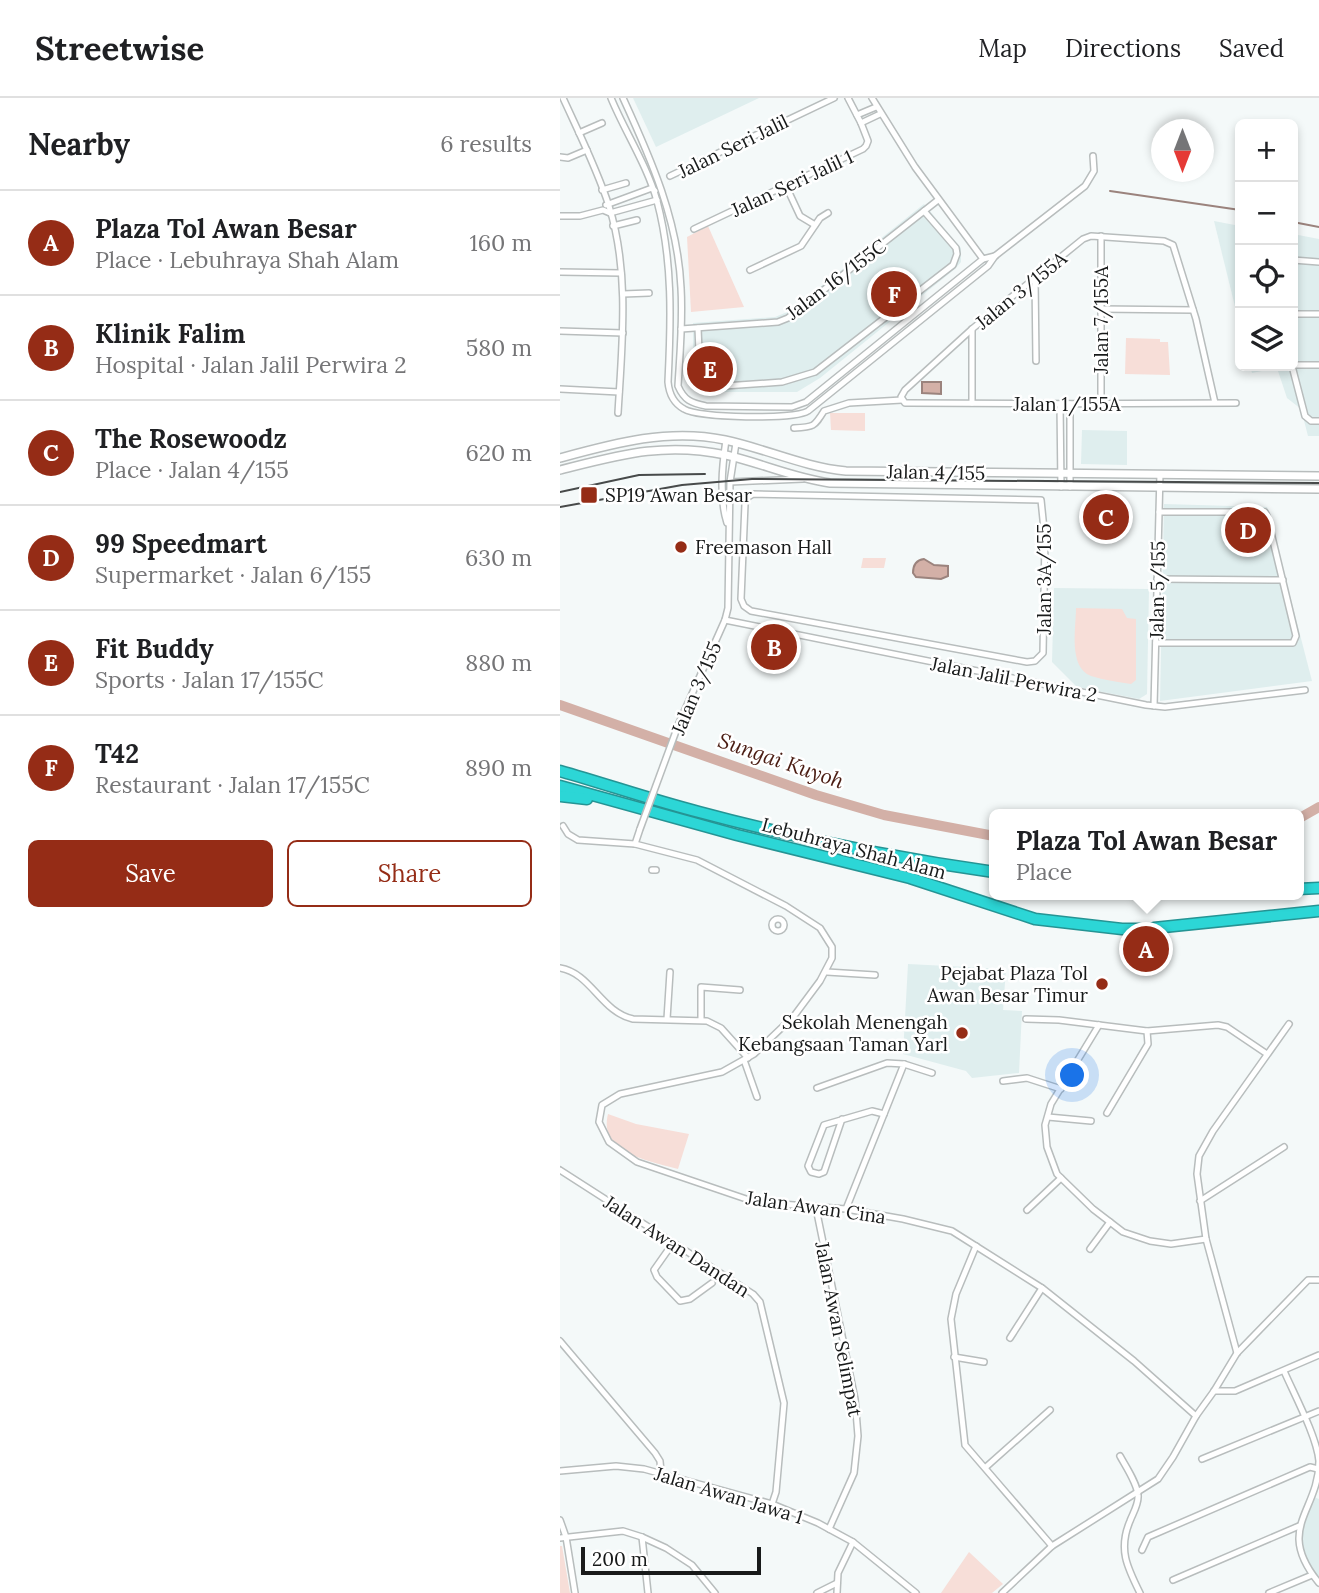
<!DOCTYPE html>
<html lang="en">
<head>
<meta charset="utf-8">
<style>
	body { margin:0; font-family:Lora,serif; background:#f2f2f2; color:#202124 }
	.controls { position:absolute; right:21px; top:21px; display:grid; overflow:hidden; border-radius:10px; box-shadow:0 4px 10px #0003 }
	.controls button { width:63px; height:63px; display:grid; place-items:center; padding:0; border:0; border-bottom:2px solid #e0e0e0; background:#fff; color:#202124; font:35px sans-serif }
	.compass { position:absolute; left:591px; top:21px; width:63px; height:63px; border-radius:50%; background:#fff; box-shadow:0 4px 10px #0003; rotate:180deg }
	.scale { position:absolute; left:21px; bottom:18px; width:180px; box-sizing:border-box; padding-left:7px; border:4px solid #181a1a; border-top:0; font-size:19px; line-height:24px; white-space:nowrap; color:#181a1a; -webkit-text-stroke:5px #fff; paint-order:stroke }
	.you { position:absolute; left:513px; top:978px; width:24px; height:24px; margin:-18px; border:5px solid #fff; border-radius:50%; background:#1a73e8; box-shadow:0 0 0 10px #1a73e833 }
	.badge { display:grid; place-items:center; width:46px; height:46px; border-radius:50%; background:#952c16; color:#fff; font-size:23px; font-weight:700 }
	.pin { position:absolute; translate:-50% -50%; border:4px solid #fff; box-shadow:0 2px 7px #0006 }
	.popup { position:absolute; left:429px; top:711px; width:315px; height:91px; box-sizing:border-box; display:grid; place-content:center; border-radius:10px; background:#fff; filter:drop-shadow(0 2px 5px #0005); font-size:23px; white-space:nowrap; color:#757577 }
	.popup b { font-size:26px; color:#202124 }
	.popup::after { content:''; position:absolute; left:50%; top:100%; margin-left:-14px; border:14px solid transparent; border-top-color:#fff }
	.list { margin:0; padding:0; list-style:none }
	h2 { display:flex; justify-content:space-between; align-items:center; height:91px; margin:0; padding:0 28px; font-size:30px }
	h2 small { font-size:23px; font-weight:400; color:#757577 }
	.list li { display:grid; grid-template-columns:46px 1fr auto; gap:21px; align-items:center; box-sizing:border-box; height:105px; padding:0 28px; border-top:2px solid #e0e0e0 }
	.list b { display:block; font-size:26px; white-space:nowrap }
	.list p { margin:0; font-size:23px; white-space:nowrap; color:#757577 }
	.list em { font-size:23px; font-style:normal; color:#757577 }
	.actions { display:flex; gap:14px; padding:21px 28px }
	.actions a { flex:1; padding:16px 0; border:2px solid #952c16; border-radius:10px; text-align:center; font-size:24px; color:#952c16 }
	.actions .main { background:#952c16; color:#fff }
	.icon { flex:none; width:38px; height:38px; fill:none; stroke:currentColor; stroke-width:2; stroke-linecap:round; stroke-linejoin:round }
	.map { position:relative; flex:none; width:759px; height:1495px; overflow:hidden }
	header { display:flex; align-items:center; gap:42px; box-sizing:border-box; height:98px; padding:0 35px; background:#fff; border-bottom:2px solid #e0e0e0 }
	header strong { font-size:33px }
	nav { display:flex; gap:38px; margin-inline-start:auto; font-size:24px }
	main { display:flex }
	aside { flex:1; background:#fff }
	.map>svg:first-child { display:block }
	.built { fill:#dfeeee }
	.green { fill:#f7ded8 }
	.water { fill:#d3b0a7; stroke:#9b837d; stroke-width:2 }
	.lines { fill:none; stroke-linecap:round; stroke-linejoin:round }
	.stream { stroke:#9b837d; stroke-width:2 }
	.river { stroke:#d3b0a7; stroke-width:10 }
	.minor-casing { stroke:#b8bdbd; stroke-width:8 }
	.tertiary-casing { stroke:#b8bdbd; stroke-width:10 }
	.motorway-casing { stroke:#259494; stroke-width:13 }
	.minor { stroke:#fff; stroke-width:5 }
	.tertiary { stroke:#fff; stroke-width:7 }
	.motorway { stroke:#2cd6d6; stroke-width:10 }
	.tram { stroke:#474a4a; stroke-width:2 }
	.minor-bridge-casing { stroke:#b8bdbd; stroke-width:8; stroke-linecap:butt }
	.minor-bridge { stroke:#fff; stroke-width:5 }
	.poi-dot { fill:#952c16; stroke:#fff; stroke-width:2.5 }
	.labels { text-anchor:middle; stroke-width:5; stroke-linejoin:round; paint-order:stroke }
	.street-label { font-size:19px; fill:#181a1a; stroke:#fff }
	.poi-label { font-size:19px; fill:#181a1a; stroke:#fff; text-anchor:start }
	.water-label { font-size:21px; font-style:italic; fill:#4a1c12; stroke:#fff }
</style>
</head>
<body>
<header>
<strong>Streetwise</strong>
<nav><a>Map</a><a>Directions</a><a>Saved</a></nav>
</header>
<main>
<aside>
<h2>Nearby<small>6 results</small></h2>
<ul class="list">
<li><span class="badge">A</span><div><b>Plaza Tol Awan Besar</b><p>Place · Lebuhraya Shah Alam</p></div><em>160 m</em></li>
<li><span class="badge">B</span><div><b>Klinik Falim</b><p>Hospital · Jalan Jalil Perwira 2</p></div><em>580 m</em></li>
<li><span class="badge">C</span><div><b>The Rosewoodz</b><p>Place · Jalan 4/155</p></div><em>620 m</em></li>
<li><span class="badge">D</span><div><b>99 Speedmart</b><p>Supermarket · Jalan 6/155</p></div><em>630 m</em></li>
<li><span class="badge">E</span><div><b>Fit Buddy</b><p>Sports · Jalan 17/155C</p></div><em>880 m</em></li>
<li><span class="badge">F</span><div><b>T42</b><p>Restaurant · Jalan 17/155C</p></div><em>890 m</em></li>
</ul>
<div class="actions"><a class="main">Save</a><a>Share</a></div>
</aside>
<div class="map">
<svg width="759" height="1495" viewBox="0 0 759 1495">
	<rect width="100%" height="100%" fill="#f4f9f9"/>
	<g class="built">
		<path d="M73 0H199L96 49Z"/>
		<path d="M364 106 401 150V164L395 171 260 280 237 294H144L133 281V225L215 219 230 213Z"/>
		<path d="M654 123 680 128V229Z"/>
		<path d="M733 136 759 141V338H748L741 311 727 300 717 270 692 275 690 268H733Z"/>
		<path d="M522 332 567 333V367L521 366Z"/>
		<path d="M604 406 707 409 752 583 600 603Z"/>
		<path d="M494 490 589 491 587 596 579 601 517 589 492 564Z"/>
		<path d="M348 866 446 871 443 912 462 913 459 975 412 980 406 973 343 956Z"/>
		<path d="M754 1399 759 1401V1481L743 1456 741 1428Z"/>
	</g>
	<g class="green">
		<path d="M148 128 184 209 131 214 127 139Z"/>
		<path d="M566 240 600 241V244H608L610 277 565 276Z"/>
		<path d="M270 315H305V333L271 332Z"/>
		<path d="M303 460H326L324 470H301Z"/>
		<path d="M516 510 562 511 567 520 576 521V582L571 586C558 584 544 582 531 578 508 569 516 530 516 510Z"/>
		<path d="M48 1016 76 1026 129 1036 118 1071C90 1063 38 1055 48 1016Z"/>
		<path d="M0 1448H2L10 1495H0Z"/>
		<path d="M409 1454 443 1486 432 1495H381Z"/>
	</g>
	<g class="water">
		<path d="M362 284H381V296L362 295Z"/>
		<path d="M364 461 374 467 388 468V478L381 481 356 479 353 475C353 467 356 462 364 461Z"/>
	</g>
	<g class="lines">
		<g class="stream">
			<path d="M550 93 680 112"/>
			<path d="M733 124 759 129"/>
		</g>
		<g class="river">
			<path d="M0 607 256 697 324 717 434 738"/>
			<path d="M738 721 759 709"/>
		</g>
		<defs>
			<g id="minor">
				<path d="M3 0C19 35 37 71 49 108 70 175 62 247 58 315"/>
				<path d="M51 0C65 34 87 67 97 103 113 163 111 223 108 284 109 295 113 305 124 311 138 320 234 322 248 313L428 168 435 158 525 88 534 73 533 58"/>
				<path d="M63 0C91 61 118 122 121 190 123 223 120 255 118 288 124 302 131 305 146 308L232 309 246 304 423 161 435 158"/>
				<path d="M312 0 355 69 423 161"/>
				<path d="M297 17 316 9"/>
				<path d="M301 25 320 16"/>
				<path d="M19 35 42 25"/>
				<path d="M0 59 8 60 27 52"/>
				<path d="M110 78 274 0"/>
				<path d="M226 88 240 118 255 127"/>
				<path d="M42 92 66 85"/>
				<path d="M46 107 92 90 95 93"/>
				<path d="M0 118H20L43 112 50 115 97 102"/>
				<path d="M53 128 77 122"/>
				<path d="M134 131 303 51 306 48 308 43 301 25 288 0"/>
				<path d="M733 162 759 164"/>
				<path d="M190 172 241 148 260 120 268 115"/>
				<path d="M0 174 61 175"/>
				<path d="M475 180 476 263"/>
				<path d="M63 196 89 195"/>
				<path d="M540 211 633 212"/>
				<path d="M733 216H759"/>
				<path d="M138 230 140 277 150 289 222 284 255 274 393 167 397 156 396 150 364 113"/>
				<path d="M121 231 218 224 228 220 378 102"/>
				<path d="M0 233 63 235"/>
				<path d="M733 267H759"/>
				<path d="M732 268 745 318 751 323H759"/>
				<path d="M0 291 59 294"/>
				<path d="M412 305V231"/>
				<path d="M655 305 636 221 613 147 604 143 531 138 523 141 412 231 345 292 341 299 345 305H349C458 306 567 306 676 305"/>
				<path d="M500 306 501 389"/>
				<path d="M510 306V389"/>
				<path d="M541 306V138"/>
				<path d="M234 330C254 329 254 329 264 313L289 305 342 302"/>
				<path d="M166 342C162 369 159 400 167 425"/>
				<path d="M170 384 243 381"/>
				<path d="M193 396 481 402 485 441 483 555 475 563 467 564 191 513 184 508 181 501 185 406 188 399Z"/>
				<path d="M597 481 723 482"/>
				<path d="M165 522 586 607 605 609 745 592"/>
				<path d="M596 545H733L736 538 707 418 705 414H599"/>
				<path d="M594 608 600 376"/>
				<path d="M119 625 165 522 168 510 170 384 176 345"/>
				<path d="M3 728 8 736 18 742 75 746 137 762 226 808 260 830 272 849V860L260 883 234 918 194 956 162 974 60 996 42 1007 39 1024 49 1044 77 1064 195 1104 286 1111 343 1121 392 1133 482 1190 574 1263 636 1318"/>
				<path d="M75 746 80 731"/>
				<path d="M92 772H96"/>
				<circle cx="218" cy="827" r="6"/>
				<path d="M0 870C31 875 41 914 73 921L147 923 161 930 188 960"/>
				<path d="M267 874 315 877"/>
				<path d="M107 921 110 874"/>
				<path d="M466 921 499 922 587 933 658 927 667 929 707 956"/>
				<path d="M141 922V889L180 892"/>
				<path d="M539 927 491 1006 485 1027 487 1049 497 1076 533 1111 563 1134 590 1143 611 1146 646 1141"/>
				<path d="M184 962 197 999"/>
				<path d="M344 966 372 975"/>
				<path d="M443 983 467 980 501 991"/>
				<path d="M257 990 327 965 344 966 286 1111"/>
				<path d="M547 1015 588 946 587 933"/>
				<path d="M488 1019 531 1023"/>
				<path d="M282 1021 264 1074 259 1076 251 1074 248 1068 264 1027 312 1013 324 1016"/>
				<path d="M0 1072 193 1196 200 1204 224 1305 216 1394 212 1406"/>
				<path d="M640 1103 724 1049"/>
				<path d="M256 1110 295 1301 298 1338 294 1375 269 1431"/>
				<path d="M467 1112 501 1080"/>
				<path d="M113 1145 94 1172 97 1179 120 1203 130 1201 152 1185"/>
				<path d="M416 1148 396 1196 391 1221 405 1347 492 1448"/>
				<path d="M530 1151 550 1124"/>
				<path d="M450 1240 482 1190"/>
				<path d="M0 1243 95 1355 100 1363 101 1374"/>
				<path d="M677 1255 646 1141 637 1076 639 1058 653 1033 729 926"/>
				<path d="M394 1259 424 1264"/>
				<path d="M724 1273C734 1296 757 1339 759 1363 759 1414 714 1430 759 1485"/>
				<path d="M654 1293H675L759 1257"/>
				<path d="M560 1358C566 1369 577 1385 578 1397 579 1406 573 1415 570 1423 558 1451 567 1469 580 1495"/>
				<path d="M642 1361 759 1313"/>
				<path d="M426 1369 490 1312"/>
				<path d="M0 1373 56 1368 84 1371 212 1406 258 1425 293 1444 356 1495"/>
				<path d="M0 1422 6 1439 15 1495"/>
				<path d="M82 1439 88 1495"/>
				<path d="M0 1440 63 1433 82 1439 106 1450 132 1467 155 1495"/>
				<path d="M582 1452 588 1439 750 1369 758 1371"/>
				<path d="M613 1482 739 1428"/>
				<path d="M257 1495 277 1485"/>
				<path d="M277 1495 278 1475 293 1444"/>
				<path d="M442 1495 492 1448 598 1381 613 1359 636 1318 654 1293 677 1255 748 1182H759"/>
				<path d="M709 1495 752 1477"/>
			</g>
			<g id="tertiary">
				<path d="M0 360C55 345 109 330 165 342 207 351 244 369 286 373L759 378"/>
				<path d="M0 372C60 357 103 344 166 357 201 365 234 380 270 385L759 391"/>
			</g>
			<g id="motorway">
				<path d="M0 673C46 686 92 702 139 714 236 740 334 760 434 774"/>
				<path d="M0 688 177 737 350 780 475 821 562 831H580"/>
				<path d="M0 698 27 701"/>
				<path d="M738 791 759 790"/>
				<path d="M594 830 759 813"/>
			</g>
		</defs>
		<use href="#minor" class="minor-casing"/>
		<use href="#tertiary" class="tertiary-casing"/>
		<use href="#motorway" class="motorway-casing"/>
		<use href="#minor" class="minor"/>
		<use href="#tertiary" class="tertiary"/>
		<use href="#motorway" class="motorway"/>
		<g class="tram">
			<path d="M0 394 79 377 145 376"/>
			<path d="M0 409 122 387 192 381 759 385"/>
		</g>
		<defs>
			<path id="minor-bridge" d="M80 731 119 625"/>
		</defs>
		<use href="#minor-bridge" class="minor-bridge-casing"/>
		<use href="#minor-bridge" class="minor-bridge"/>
	</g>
	<g class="poi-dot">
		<rect x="20" y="388" width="18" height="18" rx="3.5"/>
		<circle cx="121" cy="449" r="7"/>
		<circle cx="542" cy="886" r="7"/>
		<circle cx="402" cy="935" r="7"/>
	</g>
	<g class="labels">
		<g class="street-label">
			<text transform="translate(173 48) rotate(-26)" y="7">Jalan Seri Jalil</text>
			<text transform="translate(232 85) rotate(-25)" y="7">Jalan Seri Jalil 1</text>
			<text transform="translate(276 181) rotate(-37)" y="7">Jalan 16/155C</text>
			<text transform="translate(461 192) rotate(-39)" y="7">Jalan 3/155A</text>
			<text transform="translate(541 222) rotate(-90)" y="7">Jalan 7/155A</text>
			<text x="507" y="313">Jalan 1/155A</text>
			<text transform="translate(376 374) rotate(1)" y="7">Jalan 4/155</text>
			<text transform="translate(484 481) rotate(-90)" y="7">Jalan 3A/155</text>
			<text transform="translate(597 492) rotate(-89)" y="7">Jalan 5/155</text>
			<text transform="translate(454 581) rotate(11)" y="7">Jalan Jalil Perwira 2</text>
			<text transform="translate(136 590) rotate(-67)" y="7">Jalan 3/155</text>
			<text transform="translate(294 750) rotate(15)" y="7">Lebuhraya Shah Alam</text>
			<text transform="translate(256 1109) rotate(8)" y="7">Jalan Awan Cina</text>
			<text transform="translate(117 1148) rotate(33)" y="7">Jalan Awan Dandan</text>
			<text transform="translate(279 1231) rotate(79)" y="7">Jalan Awan Selimpat</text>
			<text transform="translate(169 1397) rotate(17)" y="7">Jalan Awan Jawa 1</text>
		</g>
		<g class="poi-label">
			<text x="45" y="404">SP19 Awan Besar</text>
			<text x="135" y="456">Freemason Hall</text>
			<text x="528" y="882" text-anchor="end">Pejabat Plaza Tol<tspan x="528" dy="22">Awan Besar Timur</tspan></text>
			<text x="388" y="931" text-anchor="end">Sekolah Menengah<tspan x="388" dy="22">Kebangsaan Taman Yarl</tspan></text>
		</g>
		<g class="water-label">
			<text transform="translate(221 663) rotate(19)" y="7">Sungai Kuyoh</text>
		</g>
	</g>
</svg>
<div class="controls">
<button>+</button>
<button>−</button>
<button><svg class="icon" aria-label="locate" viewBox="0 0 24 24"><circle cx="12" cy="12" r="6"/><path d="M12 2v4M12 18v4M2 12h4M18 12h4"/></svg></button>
<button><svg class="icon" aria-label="layers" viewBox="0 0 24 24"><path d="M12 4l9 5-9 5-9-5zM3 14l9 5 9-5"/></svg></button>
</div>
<svg class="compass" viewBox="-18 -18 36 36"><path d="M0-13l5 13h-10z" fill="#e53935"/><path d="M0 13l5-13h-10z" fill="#757577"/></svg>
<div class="scale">200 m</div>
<div class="you"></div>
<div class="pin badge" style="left:586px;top:851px">A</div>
<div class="popup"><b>Plaza Tol Awan Besar</b>Place</div>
<div class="pin badge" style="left:214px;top:549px">B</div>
<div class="pin badge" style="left:546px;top:419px">C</div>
<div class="pin badge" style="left:688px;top:432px">D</div>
<div class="pin badge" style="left:150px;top:271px">E</div>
<div class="pin badge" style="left:334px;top:196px">F</div>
</div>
</main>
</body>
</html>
